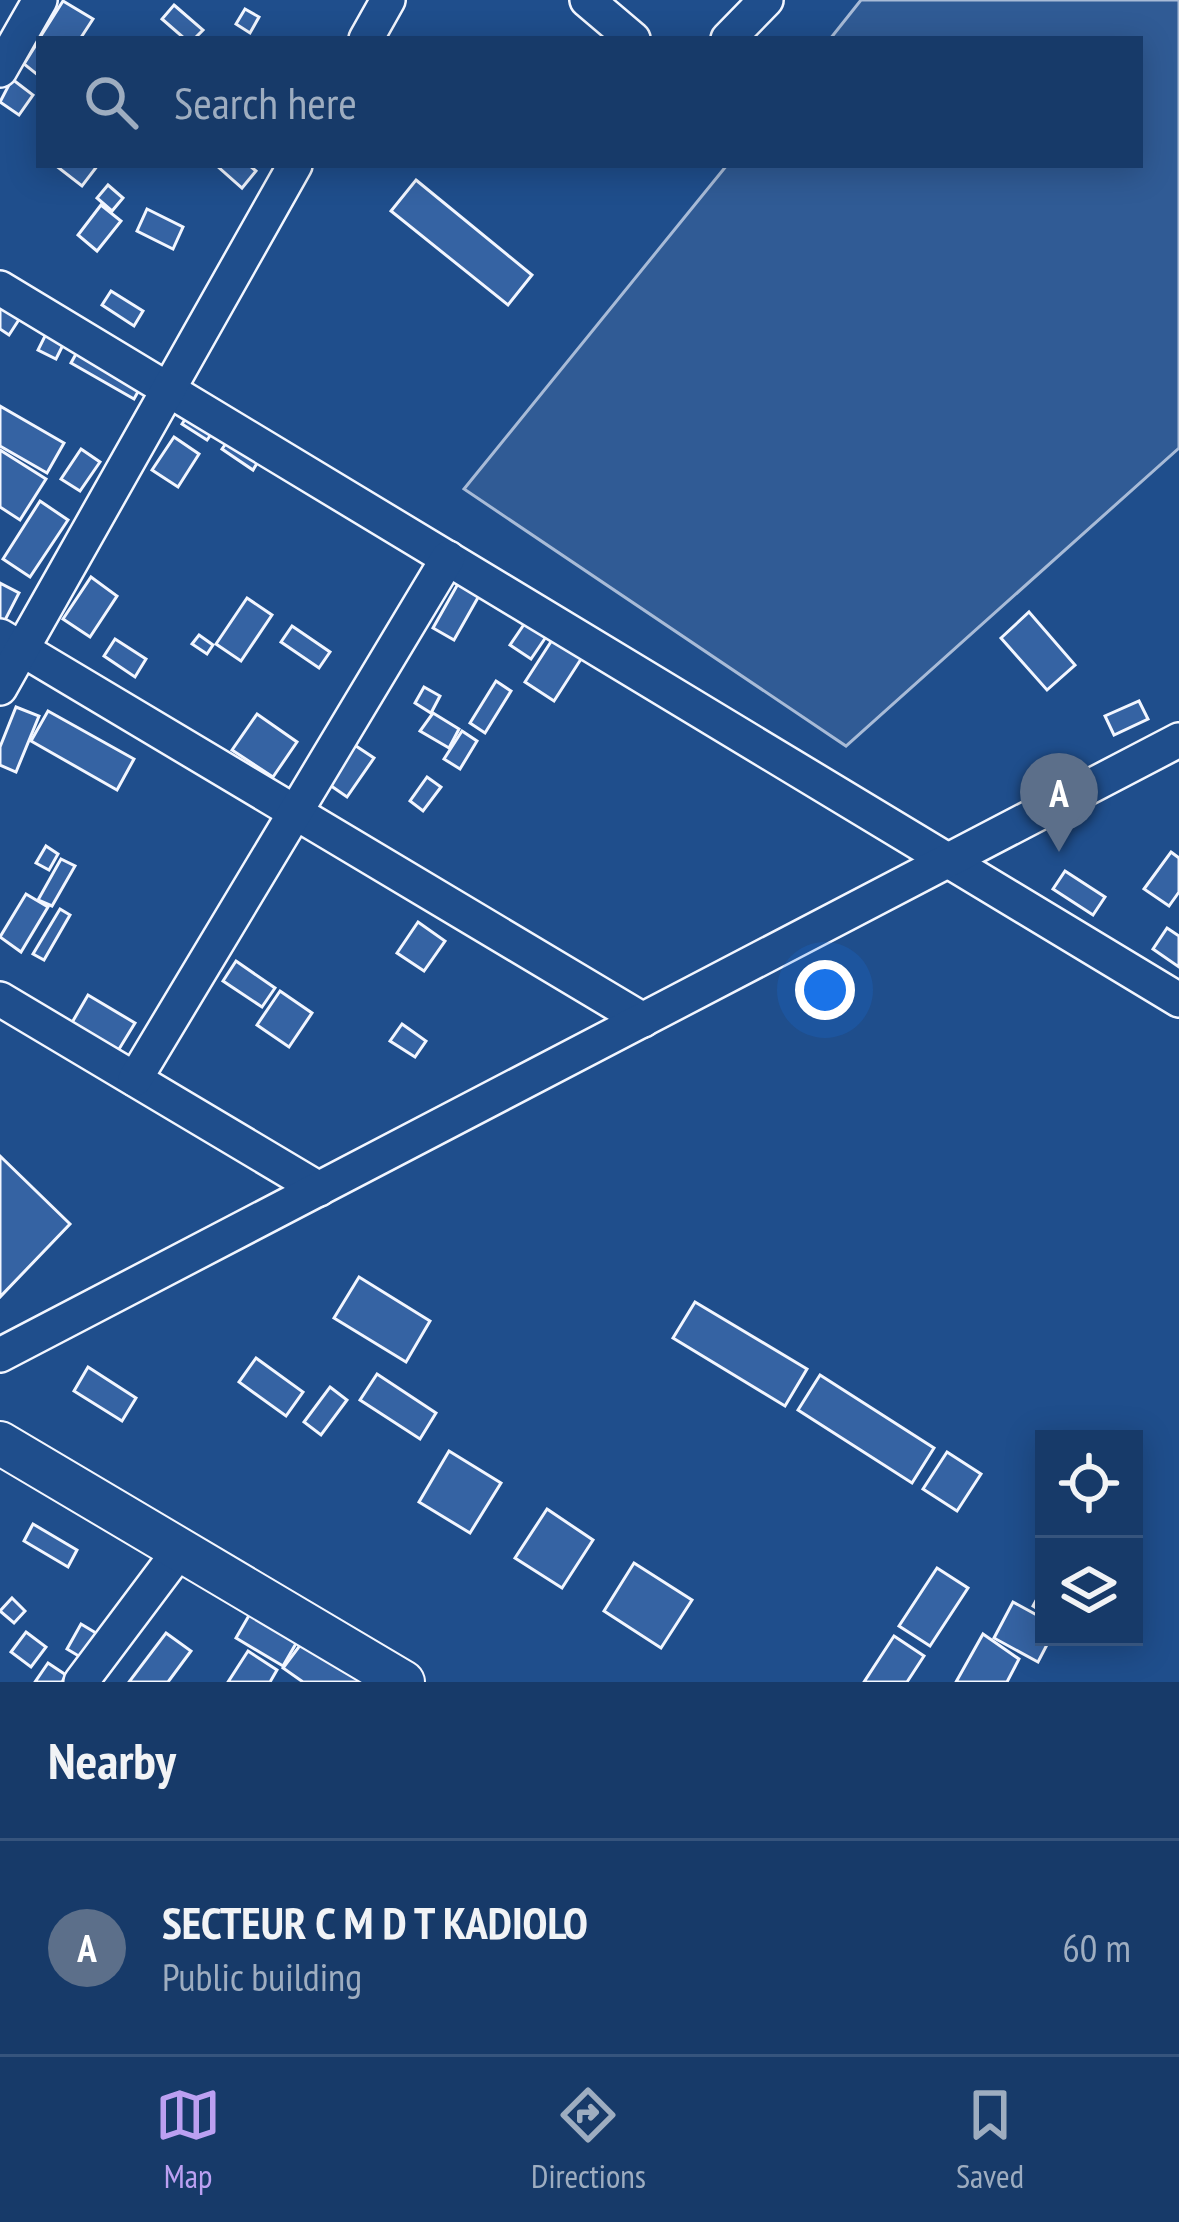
<!DOCTYPE html>
<html lang="en">
<head>
<meta charset="utf-8">
<style>
	body { margin:0; font-family:"PT Sans Narrow",sans-serif; background:#244571; color:#f1f3f6 }
	.controls { position:absolute; right:36px; bottom:36px; display:grid; overflow:hidden; border-radius:0px; box-shadow:0 6px 30px #0003 }
	.controls button { width:108px; height:108px; display:grid; place-items:center; padding:0; border:0; border-bottom:3px solid #36547d; background:#173a69; color:#f1f3f6; font:60px sans-serif }
	.you { position:absolute; left:825px; top:990px; width:42px; height:42px; margin:-30px; border:9px solid #fff; border-radius:50%; background:#1a73e8; box-shadow:0 0 0 18px #1a73e833 }
	.badge { display:grid; place-items:center; width:78px; height:78px; border-radius:50%; background:#bca0f2; color:#fff; font-size:39px; font-weight:700 }
	.pin { position:absolute; translate:-50% -99px; filter:drop-shadow(0 3px 6px #0008) }
	.pin::after { content:''; position:absolute; top:63px; width:42px; height:36px; background:inherit; clip-path:polygon(0 0,100% 0,50% 100%) }
	.list { margin:0; padding:0; list-style:none }
	h2 { display:flex; justify-content:space-between; align-items:center; height:156px; margin:0; padding:0 48px; font-size:51px }
	h2 small { font-size:39px; font-weight:400; color:#9eadc0 }
	.list li { display:grid; grid-template-columns:78px 1fr auto; gap:36px; align-items:center; box-sizing:border-box; height:216px; padding:0 48px; border-top:3px solid #36547d }
	.list b { display:block; font-size:45px; white-space:nowrap }
	.list p { margin:0; font-size:39px; white-space:nowrap; color:#9eadc0 }
	.list em { font-size:39px; font-style:normal; color:#9eadc0 }
	.icon { flex:none; width:66px; height:66px; fill:none; stroke:currentColor; stroke-width:2; stroke-linecap:round; stroke-linejoin:round }
	.map { position:relative; flex:none; width:1179px; height:1682px; overflow:hidden }
	.search { position:absolute; background:#173a69; box-shadow:0 6px 30px #0003; left:36px; right:36px; top:36px; height:132px; display:flex; align-items:center; gap:30px; box-sizing:border-box; padding:0 42px; border-radius:0px; color:#9eadc0; font-size:45px }
	.sheet { height:372px; background:#173a69 }
	nav { display:flex; justify-content:space-around; align-items:center; box-sizing:border-box; height:168px; border-top:3px solid #36547d; background:#173a69; font-size:33px; color:#9eadc0 }
	nav a { display:grid; justify-items:center; gap:6px }
	nav .on { color:#bca0f2 }
	.map>svg:first-child { display:block }
	.green { fill:#305b95; stroke:#a8bbd7; stroke-width:3 }
	.building { fill:#3563a3; stroke:#f2f6ff; stroke-width:3 }
	.lines { fill:none; stroke-linecap:round; stroke-linejoin:round }
	.minor-casing { stroke:#f2f6ff; stroke-width:38 }
	.major-casing { stroke:#f2f6ff; stroke-width:46 }
	.minor { stroke:#1f4e8c; stroke-width:33 }
	.major { stroke:#1f4e8c; stroke-width:42 }
</style>
</head>
<body>
<div class="map">
<svg width="1179" height="1682" viewBox="0 0 1179 1682">
	<rect width="100%" height="100%" fill="#1f4e8c"/>
	<path class="green" d="M861 0H1179V448L846 746 464 489 727 165H1140V39H830Z"/>
	<g class="building">
		<path d="M63 1 93 19 80 39H39Z"/>
		<path d="M174 5 203 30 194 39H185L162 19Z"/>
		<path d="M245 9 259 17 250 33 236 24Z"/>
		<path d="M39 40V76L24 64Z"/>
		<path d="M12 79 33 95 19 115 0 102Z"/>
		<path d="M55 165H98L82 186Z"/>
		<path d="M216 165H249L256 171 242 188Z"/>
		<path d="M416 180 532 275 508 305 391 211Z"/>
		<path d="M108 185 123 198 112 211 97 198Z"/>
		<path d="M101 205 121 221 97 251 78 235Z"/>
		<path d="M147 209 183 227 173 249 137 231Z"/>
		<path d="M111 291 143 311 134 326 102 305Z"/>
		<path d="M0 300 22 315 9 335 0 329Z"/>
		<path d="M49 328 67 337 56 359 38 350Z"/>
		<path d="M82 343 145 379 134 399 71 363Z"/>
		<path d="M0 406 64 443 47 473 0 446Z"/>
		<path d="M192 409 217 426 207 440 182 424Z"/>
		<path d="M232 435 262 455 253 470 222 449Z"/>
		<path d="M174 437 199 454 178 487 152 470Z"/>
		<path d="M81 449 100 462 80 491 61 479Z"/>
		<path d="M0 450 46 479 20 520 0 507Z"/>
		<path d="M40 501 68 520 30 577 3 559Z"/>
		<path d="M91 577 117 596 90 637 63 619Z"/>
		<path d="M459 582 480 594 454 640 433 628Z"/>
		<path d="M0 583 19 593 3 624 0 623Z"/>
		<path d="M247 598 272 615 241 661 216 644Z"/>
		<path d="M1029 612 1075 665 1047 690 1001 638Z"/>
		<path d="M527 620 548 634 531 659 510 645Z"/>
		<path d="M292 626 330 652 319 668 281 642Z"/>
		<path d="M199 635 213 645 207 654 192 644Z"/>
		<path d="M554 637 583 656 554 701 525 682Z"/>
		<path d="M115 639 146 659 135 677 104 656Z"/>
		<path d="M496 681 511 691 485 733 470 723Z"/>
		<path d="M424 687 440 696 431 713 415 703Z"/>
		<path d="M1139 701 1148 719 1114 735 1105 716Z"/>
		<path d="M16 707 39 716 16 772 0 765V747Z"/>
		<path d="M48 711 134 759 117 790 31 741Z"/>
		<path d="M433 713 459 729 449 748 420 731Z"/>
		<path d="M257 714 297 742 273 777 232 750Z"/>
		<path d="M462 731 477 741 460 769 444 759Z"/>
		<path d="M353 744 374 758 347 797 327 783Z"/>
		<path d="M427 777 441 787 423 811 410 801Z"/>
		<path d="M46 846 58 854 49 870 36 863Z"/>
		<path d="M1171 852 1179 858V892L1169 906 1144 889Z"/>
		<path d="M61 859 75 866 52 906 38 900Z"/>
		<path d="M1065 871 1105 897 1093 915 1053 889Z"/>
		<path d="M26 894 48 907 21 952 0 937Z"/>
		<path d="M60 909 70 915 44 960 33 954Z"/>
		<path d="M418 922 445 941 424 971 397 953Z"/>
		<path d="M1167 928 1179 936V967L1153 949Z"/>
		<path d="M236 961 275 988 262 1007 223 981Z"/>
		<path d="M280 991 312 1013 289 1047 257 1025Z"/>
		<path d="M88 995 135 1023 116 1054 70 1026Z"/>
		<path d="M402 1024 426 1041 415 1057 390 1041Z"/>
		<path d="M0 1156 70 1224 0 1297Z"/>
		<path d="M359 1277 430 1321 406 1362 334 1318Z"/>
		<path d="M695 1302 807 1369 785 1406 673 1338Z"/>
		<path d="M256 1358 303 1392 286 1416 239 1382Z"/>
		<path d="M88 1367 136 1398 122 1421 74 1391Z"/>
		<path d="M377 1374 436 1413 420 1439 360 1400Z"/>
		<path d="M820 1375 934 1448 912 1483 798 1410Z"/>
		<path d="M330 1387 347 1400 321 1435 304 1422Z"/>
		<path d="M449 1451 501 1483 470 1533 419 1502Z"/>
		<path d="M947 1452 981 1474 957 1511 923 1489Z"/>
		<path d="M547 1509 593 1540 562 1588 515 1558Z"/>
		<path d="M33 1524 77 1550 68 1567 24 1541Z"/>
		<path d="M634 1563 692 1600 661 1648 604 1611Z"/>
		<path d="M937 1568 968 1588 930 1646 899 1626Z"/>
		<path d="M1044 1586V1613L1033 1606Z"/>
		<path d="M12 1598 25 1611 14 1623 0 1611Z"/>
		<path d="M1013 1602 1044 1619V1637H1051L1038 1662 994 1638Z"/>
		<path d="M251 1612 298 1640 283 1666 236 1638Z"/>
		<path d="M81 1624 96 1633 82 1658 67 1649Z"/>
		<path d="M26 1632 46 1647 31 1667 11 1652Z"/>
		<path d="M166 1633 191 1651 168 1682H129Z"/>
		<path d="M983 1634 1019 1659 1007 1682H956Z"/>
		<path d="M894 1636 924 1656 907 1682H864Z"/>
		<path d="M304 1640 361 1682H303L283 1668Z"/>
		<path d="M248 1651 277 1670 270 1682H228Z"/>
		<path d="M48 1663 66 1675 62 1682H35Z"/>
	</g>
	<g class="lines">
		<defs>
			<g id="minor">
				<path d="M587 0 633 39"/>
				<path d="M366 39 388 0"/>
				<path d="M728 39 766 0"/>
				<path d="M0 70 40 0"/>
				<path d="M0 288 1179 1000"/>
				<path d="M0 636 643 1020"/>
				<path d="M0 688 295 165"/>
				<path d="M0 999 319 1189"/>
				<path d="M135 1079 448 558"/>
				<path d="M0 1355 1179 740"/>
				<path d="M81 1682 180 1550"/>
			</g>
			<path id="major" d="M0 1443 403 1682"/>
		</defs>
		<use href="#minor" class="minor-casing"/>
		<use href="#major" class="major-casing"/>
		<use href="#minor" class="minor"/>
		<use href="#major" class="major"/>
	</g>
</svg>
<div class="controls">
<button><svg class="icon" aria-label="locate" viewBox="0 0 24 24"><circle cx="12" cy="12" r="6"/><path d="M12 2v4M12 18v4M2 12h4M18 12h4"/></svg></button>
<button><svg class="icon" aria-label="layers" viewBox="0 0 24 24"><path d="M12 4l9 5-9 5-9-5zM3 14l9 5 9-5"/></svg></button>
</div>
<div class="you"></div>
<div class="pin badge" style="left:1059px;top:852px;background:#5c6f8a">A</div>
<div class="search"><svg class="icon" aria-label="search" viewBox="0 0 24 24"><circle cx="10" cy="10" r="6"/><path d="M15 15l6 6"/></svg>Search here</div>
</div>
<section class="sheet">
<h2>Nearby<small></small></h2>
<ul class="list">
<li><span class="badge" style="background:#5c6f8a">A</span><div><b>SECTEUR C M D T KADIOLO</b><p>Public building</p></div><em>60 m</em></li>
</ul>
</section>
<nav>
<a class="on"><svg class="icon" aria-label="map" viewBox="0 0 24 24"><path d="M3 6l6-2 6 2 6-2v14l-6 2-6-2-6 2zM9 4v14M15 6v14"/></svg>Map</a>
<a><svg class="icon" aria-label="directions" viewBox="0 0 24 24"><path d="M12 3l9 9-9 9-9-9zM9 14v-3h6M13 9l2 2-2 2"/></svg>Directions</a>
<a><svg class="icon" aria-label="saved" viewBox="0 0 24 24"><path d="M7 4h10v16l-5-4-5 4z"/></svg>Saved</a>
</nav>
</body>
</html>
